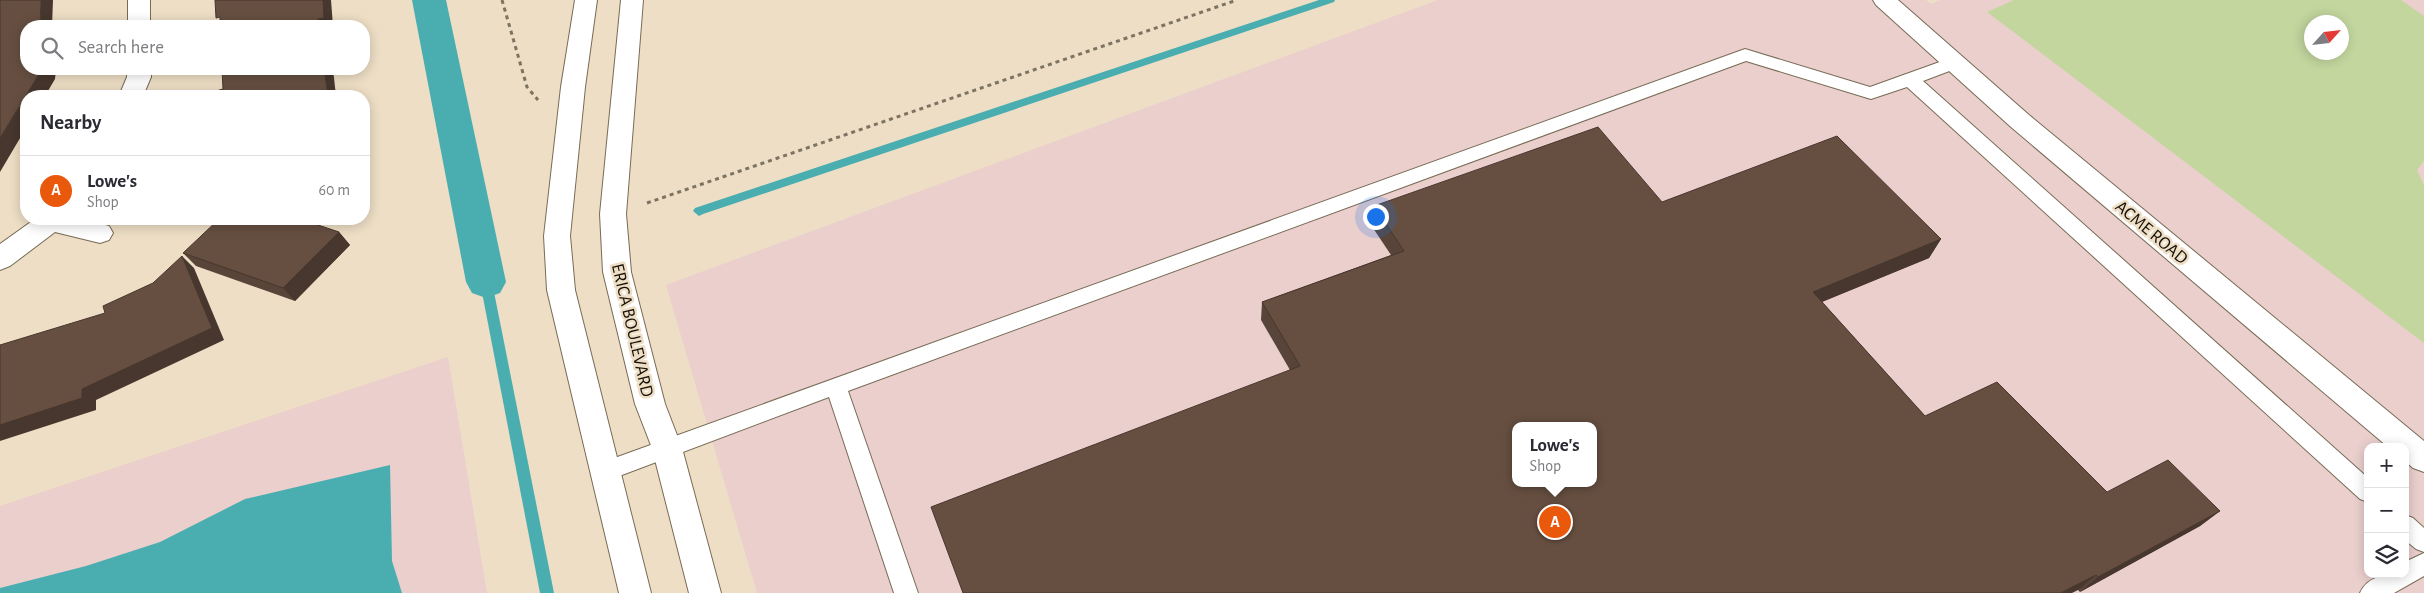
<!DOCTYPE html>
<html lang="en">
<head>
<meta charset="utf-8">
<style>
	body { margin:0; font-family:"Alegreya Sans",sans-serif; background:#f7f7f7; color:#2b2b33 }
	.controls { position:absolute; right:15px; bottom:15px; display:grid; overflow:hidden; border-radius:10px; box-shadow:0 2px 12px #0003 }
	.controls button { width:45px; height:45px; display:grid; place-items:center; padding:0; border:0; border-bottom:1px solid #e1e1e2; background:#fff; color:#2b2b33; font:25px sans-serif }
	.compass { position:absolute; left:2304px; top:15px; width:45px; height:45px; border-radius:50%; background:#fff; box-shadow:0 2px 12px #0003; rotate:63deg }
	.you { position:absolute; left:1375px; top:216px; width:18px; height:18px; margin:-12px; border:4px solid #fff; border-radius:50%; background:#1a73e8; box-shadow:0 0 0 8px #1a73e833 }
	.badge { display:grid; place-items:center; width:32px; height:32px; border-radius:50%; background:#ea580c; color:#fff; font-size:16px; font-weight:700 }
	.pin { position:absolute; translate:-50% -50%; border:2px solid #fff; box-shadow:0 1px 5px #0006 }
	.popup { position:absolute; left:1512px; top:422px; width:85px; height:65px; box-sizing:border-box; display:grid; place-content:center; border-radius:10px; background:#fff; filter:drop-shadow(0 1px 4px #0005); font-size:16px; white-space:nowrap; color:#7c7c81 }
	.popup b { font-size:19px; color:#2b2b33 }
	.popup::after { content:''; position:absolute; left:50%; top:100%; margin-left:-10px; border:10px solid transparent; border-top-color:#fff }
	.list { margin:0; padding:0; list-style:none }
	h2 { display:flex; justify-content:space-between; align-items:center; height:65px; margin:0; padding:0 20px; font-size:21px }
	h2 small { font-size:16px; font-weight:400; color:#7c7c81 }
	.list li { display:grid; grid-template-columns:32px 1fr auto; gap:15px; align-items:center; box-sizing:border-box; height:70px; padding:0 20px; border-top:1px solid #e1e1e2 }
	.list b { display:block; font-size:19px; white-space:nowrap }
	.list p { margin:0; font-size:16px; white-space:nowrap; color:#7c7c81 }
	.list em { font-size:16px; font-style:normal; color:#7c7c81 }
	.icon { flex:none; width:28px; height:28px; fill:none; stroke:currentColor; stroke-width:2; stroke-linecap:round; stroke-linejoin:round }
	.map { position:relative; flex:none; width:2424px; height:593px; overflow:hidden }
	.search { position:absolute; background:#fff; box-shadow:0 2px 12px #0003; left:20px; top:20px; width:350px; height:55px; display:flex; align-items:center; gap:12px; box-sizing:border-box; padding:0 18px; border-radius:20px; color:#7c7c81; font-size:19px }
	.panel { position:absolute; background:#fff; box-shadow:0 2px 12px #0003; left:20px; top:90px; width:350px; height:135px; border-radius:20px }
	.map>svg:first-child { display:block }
	.commercial { fill:#eacfcd; fill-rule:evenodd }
	.green { fill:#c3d69e; fill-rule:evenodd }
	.water { fill:#4aaeb0 }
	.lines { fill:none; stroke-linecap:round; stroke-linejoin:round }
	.stream { fill:#4aaeb0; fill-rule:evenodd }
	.canal { fill:#4aaeb0; fill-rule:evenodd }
	.service-casing { stroke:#786b55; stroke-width:2 }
	.minor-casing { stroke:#786b55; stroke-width:2 }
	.tertiary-casing { stroke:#786b55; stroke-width:2 }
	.path { stroke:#7c7362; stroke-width:3; stroke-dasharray:4 4; stroke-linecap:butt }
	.service { fill:#fff; fill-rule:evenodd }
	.minor { fill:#fff; fill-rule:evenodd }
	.tertiary { fill:#fff; fill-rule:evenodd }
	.wall { fill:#584438 }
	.shaded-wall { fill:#47372e }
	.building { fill:#664f41; stroke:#47372e; fill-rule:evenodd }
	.labels { text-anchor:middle; stroke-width:5; stroke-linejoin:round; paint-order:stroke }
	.street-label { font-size:18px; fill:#151007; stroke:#eddec5 }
</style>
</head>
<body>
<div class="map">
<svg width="2424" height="593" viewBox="0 0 2424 593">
	<rect width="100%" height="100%" fill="#eddec5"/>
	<g class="commercial">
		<path d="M1438 0H1926L1931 4 1941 0H2424V593H757L666 285ZM2312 22H2342V52H2312ZM1516 426H1594V483H1516ZM2368 447H2405V574H2368Z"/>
		<path d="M448 357 487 593H0V506Z"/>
	</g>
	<path class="green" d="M2014 0H2401L2424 16V161L2417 170 2424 185V343L1987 12ZM2312 22H2342V52H2312Z"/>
	<path class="water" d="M390 465 392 561 402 593H0V588L86 566 160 542 245 499Z"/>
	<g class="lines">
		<g class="stream">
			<path d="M1319 0H1335L1334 2 703 214 699 216 693 211 695 208Z"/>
			<path d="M486 277 490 279 492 282 554 593H540L480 282 482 279Z"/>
		</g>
		<path class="canal" d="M412 0H446L506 282 500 293 486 298 472 293 466 282Z"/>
		<defs>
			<g id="service">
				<path d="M1745 49 1870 87 1948 59 1954 57 1960 59 1963 63 1960 67 1923 81 2368 478V502L2360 499 1907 87 1871 99 1746 61 848 391 918 593H894L829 397 606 481 598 478 595 471 598 464Z"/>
				<path d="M2405 515 2413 518 2424 528V552L2416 549 2405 540Z"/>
				<path d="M2424 553V576L2394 593H2360C2368 575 2388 574 2405 574V562Z"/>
			</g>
			<g id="minor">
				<rect x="128" y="0" width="22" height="26"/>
				<path d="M1873 0H1898L2029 115 2424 441V472L2413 468 2405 461V447H2388L2011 127 1876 5Z"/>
				<path d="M127 69H151V77L143 96H119L127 77Z"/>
				<path d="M35 219H83L109 226 113 233 109 240 100 243 55 232 10 266 0 270V244Z"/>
			</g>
			<g id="tertiary">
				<path d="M575 0H597L585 87 570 236 575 290 651 593H619L547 290 544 236 561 87Z"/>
				<path d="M621 0H643L626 214 631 272 665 404 682 448 721 593H689L652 448 635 404 603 272 600 214Z"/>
			</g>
		</defs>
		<use href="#service" class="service-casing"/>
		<use href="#minor" class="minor-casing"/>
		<use href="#tertiary" class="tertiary-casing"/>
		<g class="path">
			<path d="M502 0 527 87 538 100"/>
			<path d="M647 203 1237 0"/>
		</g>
		<use href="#service" class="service"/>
		<use href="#minor" class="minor"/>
		<use href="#tertiary" class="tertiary"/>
	</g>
	<g class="wall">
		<path d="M1662 202 1941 239 1929 258 1822 302 1925 416 2107 492 2220 511 2200 526 2080 592 2078 590 1290 370 1261 320 1262 302 1391 255 1371 225 1374 206Z"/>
		<path d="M339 232 350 245 295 301 196 266 183 253Z"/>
	</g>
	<g class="shaded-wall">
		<path d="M41 0H53L52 26H40Z"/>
		<path d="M323 0H331L333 26H319L318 19Z"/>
		<path d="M42 69H56L55 79 45 96H26V128L0 172V138Z"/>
		<path d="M324 69H333L336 96H328Z"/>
		<path d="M339 232 350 245 295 301 283 288Z"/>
		<path d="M1941 239 1929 258 1802 310 1813 292Z"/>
		<path d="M182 256 194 268 224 340 96 400V410L0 441V425L82 389Z"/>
		<path d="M2220 511 2200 526 2080 592 2098 577Z"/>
		<path d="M2096 575 2078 590 2072 593H2060Z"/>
	</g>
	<g class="building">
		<path d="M0 0H41L40 26H26V69H42L0 138Z"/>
		<path d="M215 0H323L324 18 318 19 319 26H220V17L216 18Z"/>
		<path d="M222 69H324L328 96H199L223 89Z"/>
		<path d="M1598 127 1662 202 1837 136 1941 239 1813 292 1925 416 1997 382 2107 492 2168 460 2220 511 2098 577 2096 575 2060 593H963L931 507 1300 366 1262 302 1404 251 1374 206ZM1516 426H1594V483H1516Z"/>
		<path d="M219 219H300L339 232 283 288 183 253Z"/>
		<path d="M182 256 212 328 82 389V398L0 425V345L105 313 103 306 153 283Z"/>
	</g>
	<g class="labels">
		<g class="street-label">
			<text transform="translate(2152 232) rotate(40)" y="6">ACME ROAD</text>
			<text transform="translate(633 330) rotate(77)" y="6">ERICA BOULEVARD</text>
		</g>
	</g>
</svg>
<div class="controls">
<button>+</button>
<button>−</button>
<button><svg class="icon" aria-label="layers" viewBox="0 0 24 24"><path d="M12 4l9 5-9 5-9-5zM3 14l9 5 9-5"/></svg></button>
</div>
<svg class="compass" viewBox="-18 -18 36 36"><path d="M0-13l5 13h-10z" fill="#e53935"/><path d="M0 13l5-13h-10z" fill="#7c7c81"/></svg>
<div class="you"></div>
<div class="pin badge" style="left:1555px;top:522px">A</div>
<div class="popup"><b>Lowe's</b>Shop</div>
<div class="search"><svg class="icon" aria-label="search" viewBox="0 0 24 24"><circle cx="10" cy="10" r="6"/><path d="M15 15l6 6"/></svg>Search here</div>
<section class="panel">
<h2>Nearby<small></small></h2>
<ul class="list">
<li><span class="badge">A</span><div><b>Lowe's</b><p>Shop</p></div><em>60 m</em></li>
</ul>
</section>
</div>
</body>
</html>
